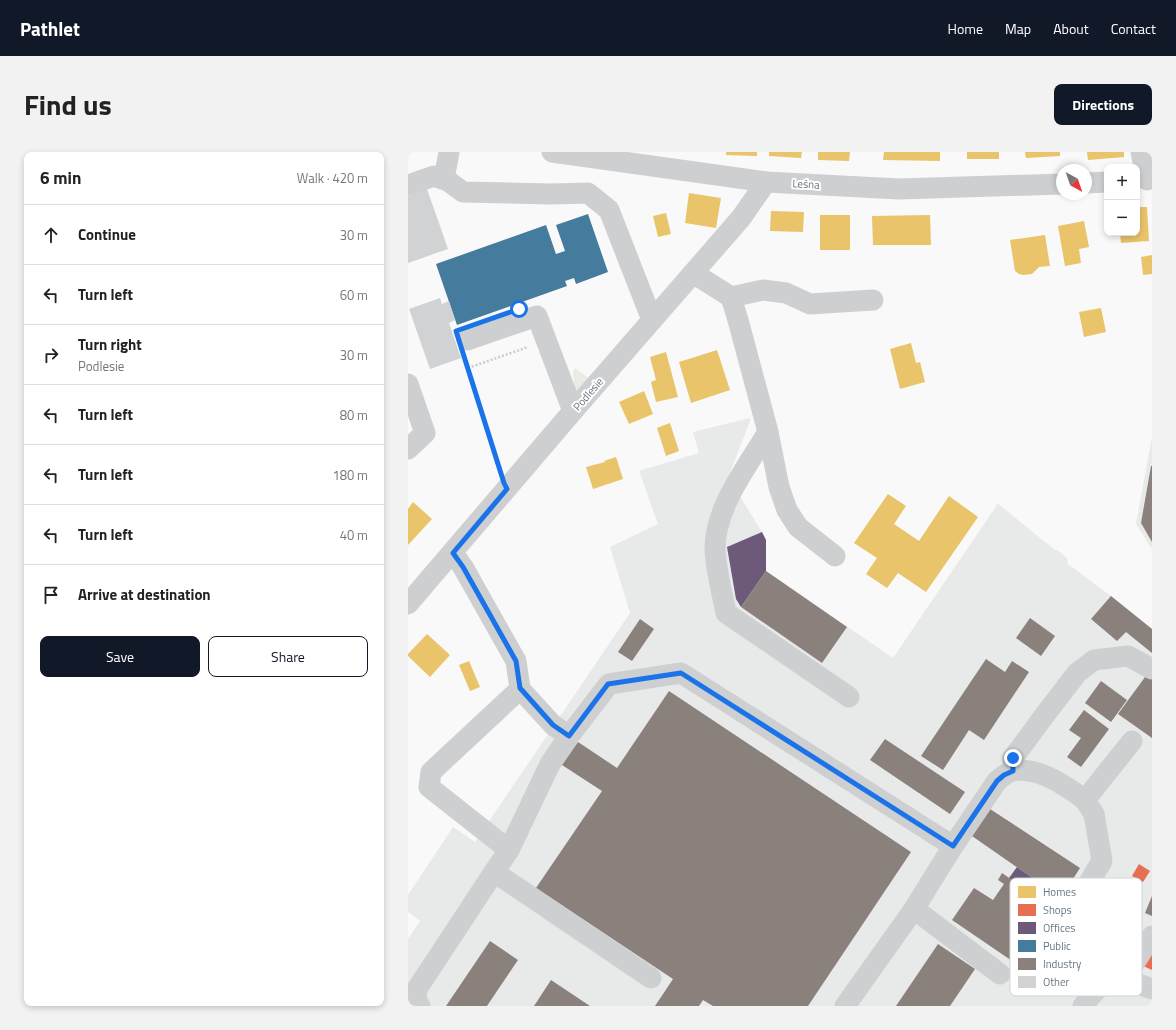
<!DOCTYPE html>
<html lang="en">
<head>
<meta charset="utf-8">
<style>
	body { margin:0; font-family:"Titillium Web",sans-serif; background:#f2f2f2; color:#222 }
	.controls { position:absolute; right:12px; top:12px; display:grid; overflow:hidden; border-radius:8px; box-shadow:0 2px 6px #0003 }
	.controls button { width:36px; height:36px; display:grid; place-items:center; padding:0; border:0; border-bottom:1px solid #e0e0e0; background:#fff; color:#222; font:20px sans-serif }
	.compass { position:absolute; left:648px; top:12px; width:36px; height:36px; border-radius:50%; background:#fff; box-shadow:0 2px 6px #0003; rotate:140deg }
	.stop { position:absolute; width:12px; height:12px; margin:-9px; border:3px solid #1a73e8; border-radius:50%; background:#fff }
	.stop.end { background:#1a73e8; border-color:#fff; box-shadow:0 1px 4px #0008 }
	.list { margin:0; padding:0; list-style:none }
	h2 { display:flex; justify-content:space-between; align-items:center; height:52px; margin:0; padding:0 16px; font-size:17px }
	h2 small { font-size:13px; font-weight:400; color:#767676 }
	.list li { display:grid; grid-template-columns:26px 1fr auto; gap:12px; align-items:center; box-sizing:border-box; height:60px; padding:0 16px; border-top:1px solid #e0e0e0 }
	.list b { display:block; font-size:15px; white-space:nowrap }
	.list p { margin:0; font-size:13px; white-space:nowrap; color:#767676 }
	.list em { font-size:13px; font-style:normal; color:#767676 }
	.actions { display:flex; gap:8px; padding:12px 16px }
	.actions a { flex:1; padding:9px 0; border:1px solid #111827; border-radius:8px; text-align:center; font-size:14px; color:#111827 }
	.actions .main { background:#111827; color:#fff }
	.icon { flex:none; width:22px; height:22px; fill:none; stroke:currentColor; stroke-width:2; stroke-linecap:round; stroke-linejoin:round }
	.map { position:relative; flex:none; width:744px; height:854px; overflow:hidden; border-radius:8px }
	header { display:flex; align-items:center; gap:24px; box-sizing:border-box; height:56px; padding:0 20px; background:#111827; color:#fff }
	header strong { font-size:19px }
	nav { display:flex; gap:22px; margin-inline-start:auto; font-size:14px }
	.intro { display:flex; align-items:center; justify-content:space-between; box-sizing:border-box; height:96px; padding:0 24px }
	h1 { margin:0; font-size:28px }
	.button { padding:10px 18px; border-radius:8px; background:#111827; color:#fff; font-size:14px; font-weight:700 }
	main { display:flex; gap:24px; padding:0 24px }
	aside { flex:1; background:#fff; border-radius:8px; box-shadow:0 2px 6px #0003 }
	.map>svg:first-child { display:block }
	.built { fill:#e8e9e9 }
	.green { fill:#e8ebe6 }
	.homes { fill:#e9c46a }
	.shops { fill:#e76f51 }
	.offices { fill:#6d597a }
	.public { fill:#457b9d }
	.industry { fill:#8a817c }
	.building { fill:#d0d2d3 }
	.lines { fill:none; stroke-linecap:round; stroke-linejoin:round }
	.path { stroke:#cbcccd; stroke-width:2.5; stroke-dasharray:2 2; stroke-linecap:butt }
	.minor { stroke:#cecfd0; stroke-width:21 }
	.route { stroke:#1a73e8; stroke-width:5 }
	.labels { text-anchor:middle; stroke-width:4; stroke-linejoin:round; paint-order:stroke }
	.street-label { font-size:11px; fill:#657683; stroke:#fff }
	.key { fill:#fff; stroke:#d1d6da; stroke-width:1 }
	.key-label { font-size:11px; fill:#657683 }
</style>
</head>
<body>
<header>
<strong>Pathlet</strong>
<nav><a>Home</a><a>Map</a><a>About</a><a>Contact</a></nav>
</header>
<div class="intro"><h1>Find us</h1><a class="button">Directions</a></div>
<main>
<aside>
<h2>6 min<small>Walk · 420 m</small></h2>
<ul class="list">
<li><svg class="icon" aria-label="ahead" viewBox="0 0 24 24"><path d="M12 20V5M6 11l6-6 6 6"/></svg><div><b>Continue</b></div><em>30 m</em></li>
<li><svg class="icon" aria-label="left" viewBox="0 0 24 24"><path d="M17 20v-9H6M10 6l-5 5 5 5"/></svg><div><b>Turn left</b></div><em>60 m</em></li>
<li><svg class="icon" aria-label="right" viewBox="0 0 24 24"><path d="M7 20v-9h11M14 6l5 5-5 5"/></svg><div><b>Turn right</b><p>Podlesie</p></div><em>30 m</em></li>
<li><svg class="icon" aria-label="left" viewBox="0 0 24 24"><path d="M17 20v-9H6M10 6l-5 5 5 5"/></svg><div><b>Turn left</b></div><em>80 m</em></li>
<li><svg class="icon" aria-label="left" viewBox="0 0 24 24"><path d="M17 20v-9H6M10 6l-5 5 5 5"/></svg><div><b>Turn left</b></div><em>180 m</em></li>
<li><svg class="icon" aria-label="left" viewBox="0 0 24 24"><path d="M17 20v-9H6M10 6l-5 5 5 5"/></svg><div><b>Turn left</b></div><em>40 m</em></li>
<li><svg class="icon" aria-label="arrive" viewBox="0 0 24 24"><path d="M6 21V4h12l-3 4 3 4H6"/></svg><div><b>Arrive at destination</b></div></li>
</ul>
<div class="actions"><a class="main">Save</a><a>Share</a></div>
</aside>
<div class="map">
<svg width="744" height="854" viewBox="0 0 744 854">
	<rect width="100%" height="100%" fill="#f9f9f9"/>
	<g class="built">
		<path d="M342 266V269L316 336 333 346 354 380 358 388V419L485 506 589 353V351L647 398H649L659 406 660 412 703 444 744 477V854H0V787L12 769 0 760V743L45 675 67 690 222 461 202 395 250 372 231 319 291 301 285 280Z"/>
		<path d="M744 285V397L728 372Z"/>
	</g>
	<path class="green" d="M167 216 181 226 167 242 165 220Z"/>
	<g class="homes">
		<path d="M318 0H349V4L318 3Z"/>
		<path d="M361 0H394L393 6 361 4Z"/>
		<path d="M410 0H442L441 9 410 8Z"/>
		<path d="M476 0H532V9L475 8Z"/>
		<rect x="559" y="0" width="32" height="7"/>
		<path d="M617 0H652V4L618 6Z"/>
		<path d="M679 0H716V5L680 8Z"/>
		<path d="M281 41 313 46 308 76 277 71Z"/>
		<path d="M729 55H739L741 89 713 91 712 81H729Z"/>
		<path d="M363 59 396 60 395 80 362 79Z"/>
		<path d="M258 61 263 82 250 85 245 64Z"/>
		<rect x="412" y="63" width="30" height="35"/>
		<path d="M522 63 523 93H465L464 64Z"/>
		<path d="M676 69 681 95 671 97 673 111 657 114 650 74Z"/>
		<path d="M637 83 642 114 631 115 624 122 615 123 611 122 607 119 602 88Z"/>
		<path d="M744 103V122L735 123 733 105Z"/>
		<path d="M693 156 698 180 676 185 671 160Z"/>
		<path d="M503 191 508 211 512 210 517 230 492 237 482 197Z"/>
		<path d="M309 198 322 238 283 251 271 210Z"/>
		<path d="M258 200 270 245 248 250 243 230 248 228 242 205Z"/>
		<path d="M236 239 245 262 221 272 211 250Z"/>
		<path d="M262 271 271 299 258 304 249 276Z"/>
		<path d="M208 305 215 327 185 337 178 315 197 310 196 309Z"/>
		<path d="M480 342 498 354 486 372 511 389 541 344 570 365 518 440 490 421 479 436 458 422 469 406 446 391Z"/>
		<path d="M5 350 24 367 0 393V357Z"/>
		<path d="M19 482 42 503 22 525 0 504V502Z"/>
		<path d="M61 509 72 535 62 539 51 513Z"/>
	</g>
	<g class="shops">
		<path d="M731 712 742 719 735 730 724 724Z"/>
		<path d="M744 793V818L733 813Z"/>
	</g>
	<g class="offices">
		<path d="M354 380 358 388V419L333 455 328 447 319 395Z"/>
		<path d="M609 715 636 734 629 745 601 726Z"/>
	</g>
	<path class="public" d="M180 62 200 120 168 132 166 126 157 129 159 134 49 173 28 112 138 73 148 102 157 99 148 73Z"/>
	<g class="industry">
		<path d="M743 314H744V390L733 371Z"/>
		<path d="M358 419 439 475 414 511 333 455Z"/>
		<path d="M703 444 744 477V501L718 480 709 489 683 467Z"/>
		<path d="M622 466 647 484 633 504 608 486Z"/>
		<path d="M232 467 246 477 224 509 210 500Z"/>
		<path d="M578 507 597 520 604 509 621 520 576 588 561 578 535 618 513 604Z"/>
		<path d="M740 521 744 524V586L710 562Z"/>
		<path d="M693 529 719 548 703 570 677 551Z"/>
		<path d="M261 539 503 700 400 854H305L295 848 291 854H247L265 827 128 736 194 639 154 613 170 590 209 616Z"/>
		<path d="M676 558 701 577 673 615 659 605 673 586 661 578Z"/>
		<path d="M477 587 557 640 542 662 462 608Z"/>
		<path d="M582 657 672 716 631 780 660 799 638 832 544 768 566 736 585 748 596 732 590 728 594 721 629 745 636 734 564 684Z"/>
		<path d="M744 744V764L737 761Z"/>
		<path d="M82 789 110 808 79 854H38Z"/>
		<path d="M530 792 567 817 542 854H488Z"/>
		<path d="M143 828 182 854H126Z"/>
	</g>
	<g class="building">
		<path d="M19 37 40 97 0 111V44Z"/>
		<path d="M32 146 34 152 41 149 47 168 41 171 53 206 22 217 1 157Z"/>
	</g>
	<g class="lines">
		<g class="path">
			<path d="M57 206 91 316"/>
			<path d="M60 216 120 195"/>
		</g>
		<g class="minor">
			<path d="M144 0 358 30 491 37 654 32"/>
			<path d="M733 0 739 28"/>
			<path d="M36 27 41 0"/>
			<path d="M678 31 699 30"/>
			<path d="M0 33 26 24 40 29 55 40 143 42 180 41 201 58 244 168"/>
			<path d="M285 121 323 145 355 138 378 141 402 152 465 148"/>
			<path d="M323 145 330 168 360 280 371 335 379 358 390 375 427 404"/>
			<path d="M59 188 129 164 165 259"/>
			<path d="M0 232 17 281 0 297"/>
			<path d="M360 280C339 315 307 355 307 397 308 418 314 440 318 461L441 545"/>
			<path d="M45 401 55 415 108 509 112 537 23 620 21 635 101 698"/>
			<path d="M0 452 165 259 333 66 358 30"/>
			<path d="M112 537 145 573 161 584"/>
			<path d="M605 619V606L636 564 669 521 686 508 720 504 744 517"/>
			<path d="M545 694 589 629C594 625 599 620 605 619 630 614 658 634 677 648L724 589"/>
			<path d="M86 720 243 826"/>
			<path d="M506 757 592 822"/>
			<path d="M655 774 694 709 686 662 677 648"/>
			<path d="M744 784 716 827 744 837"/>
			<path d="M12 854 8 848 9 837 86 720 101 698 142 612 161 584 201 532 273 521 545 694 506 757 437 854"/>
			<path d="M675 854C681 845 696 829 706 827 709 826 713 827 716 827"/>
		</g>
	</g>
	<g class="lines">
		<path class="route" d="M111 157 48 179 96 331 99 337 45 401 55 415 108 509 112 536 145 573 161 584 200 532 273 521 545 694 589 629 596 623 605 619V606"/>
	</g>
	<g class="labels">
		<g class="street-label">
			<text transform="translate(398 32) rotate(3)" y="4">Leśna</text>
			<text transform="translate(180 242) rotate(-49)" y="4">Podlesie</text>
		</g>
	</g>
	<rect x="602" y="726" width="132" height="118" rx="6" class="key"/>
	<rect x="610" y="734" width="18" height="12" fill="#e9c46a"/>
	<rect x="610" y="752" width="18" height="12" fill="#e76f51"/>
	<rect x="610" y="770" width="18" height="12" fill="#6d597a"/>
	<rect x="610" y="788" width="18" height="12" fill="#457b9d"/>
	<rect x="610" y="806" width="18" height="12" fill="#8a817c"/>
	<rect x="610" y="824" width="18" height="12" fill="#d0d2d3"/>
	<g class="key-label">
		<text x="635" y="744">Homes</text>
		<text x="635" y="762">Shops</text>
		<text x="635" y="780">Offices</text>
		<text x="635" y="798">Public</text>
		<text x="635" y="816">Industry</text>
		<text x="635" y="834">Other</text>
	</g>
</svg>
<div class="controls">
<button>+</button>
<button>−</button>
</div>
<svg class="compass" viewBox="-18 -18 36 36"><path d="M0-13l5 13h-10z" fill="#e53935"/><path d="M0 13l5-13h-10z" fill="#767676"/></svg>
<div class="stop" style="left:111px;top:157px"></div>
<div class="stop end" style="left:605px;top:606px"></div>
</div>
</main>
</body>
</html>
